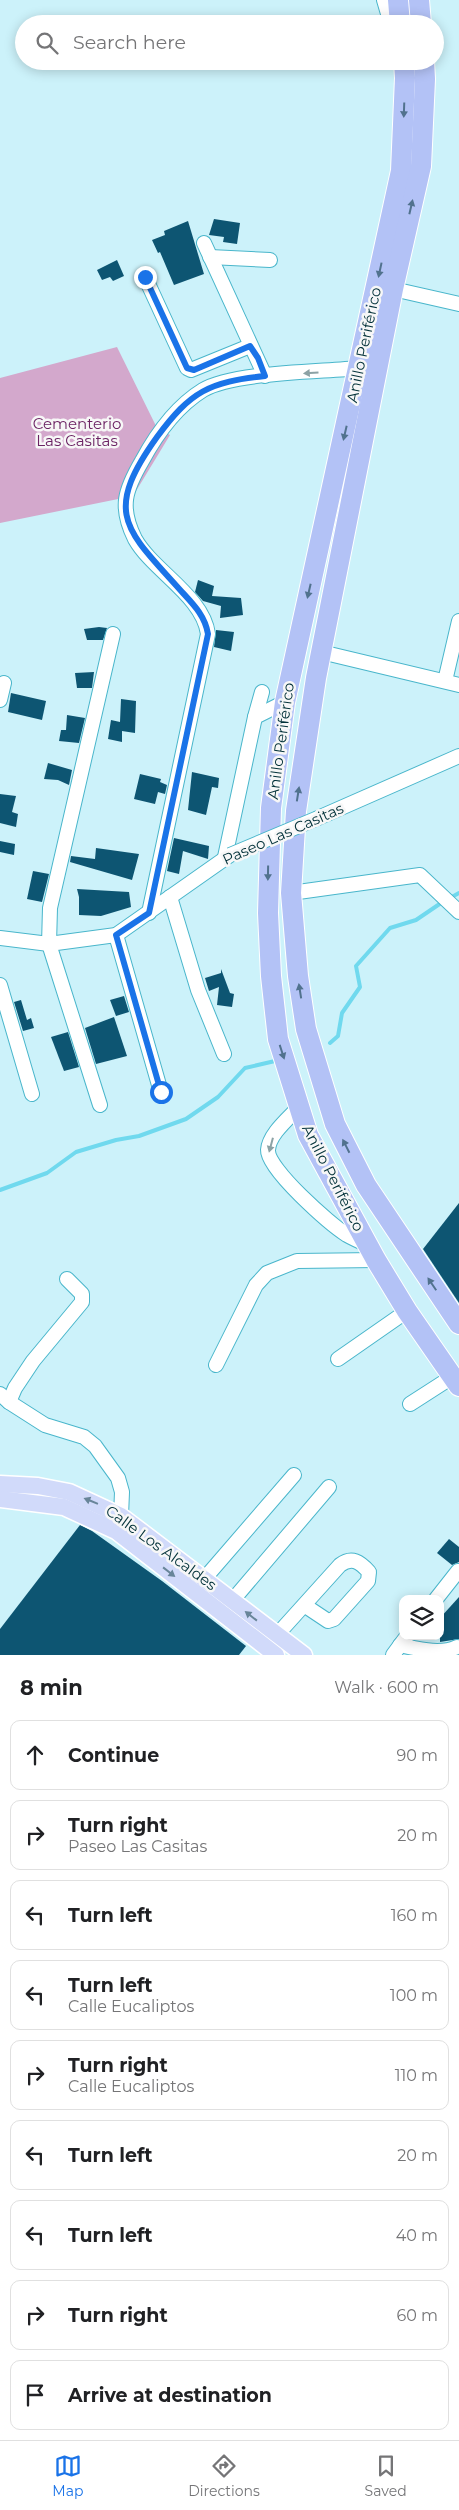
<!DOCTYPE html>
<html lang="en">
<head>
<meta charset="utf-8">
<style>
	body { margin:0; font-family:Montserrat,sans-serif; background:#f6f6f6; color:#202124 }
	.controls { position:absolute; right:15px; bottom:15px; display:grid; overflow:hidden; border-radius:10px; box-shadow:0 2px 12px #0003 }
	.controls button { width:45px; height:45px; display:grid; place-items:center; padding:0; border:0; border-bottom:1px solid #e0e0e0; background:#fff; color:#202124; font:25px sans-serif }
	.stop { position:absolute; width:15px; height:15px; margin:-11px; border:4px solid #1a73e8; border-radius:50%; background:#fff }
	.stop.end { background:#1a73e8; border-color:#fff; box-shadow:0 1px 5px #0008 }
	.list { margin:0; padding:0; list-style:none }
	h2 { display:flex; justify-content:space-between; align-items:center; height:65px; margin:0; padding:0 20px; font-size:21px }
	h2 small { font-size:16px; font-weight:400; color:#757577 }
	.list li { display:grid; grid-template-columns:32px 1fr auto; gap:15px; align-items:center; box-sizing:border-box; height:70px; margin:0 10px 10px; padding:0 10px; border:1px solid #e0e0e0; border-radius:10px }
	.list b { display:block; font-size:19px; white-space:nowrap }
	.list p { margin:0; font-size:16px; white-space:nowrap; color:#757577 }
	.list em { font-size:16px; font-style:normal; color:#757577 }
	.icon { flex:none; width:28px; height:28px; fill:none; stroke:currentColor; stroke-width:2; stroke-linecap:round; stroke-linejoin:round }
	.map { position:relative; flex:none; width:459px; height:1655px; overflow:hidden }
	.search { position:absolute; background:#fff; box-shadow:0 2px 12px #0003; left:15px; right:15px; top:15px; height:55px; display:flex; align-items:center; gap:12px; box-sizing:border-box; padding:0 18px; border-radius:28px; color:#757577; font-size:19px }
	.sheet { height:785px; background:#fff }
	nav { display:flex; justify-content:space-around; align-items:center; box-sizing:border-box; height:70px; border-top:1px solid #e0e0e0; background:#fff; font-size:14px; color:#757577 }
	nav a { display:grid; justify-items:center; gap:2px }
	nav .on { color:#1a73e8 }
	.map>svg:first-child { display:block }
	.green { fill:#d3a8cc }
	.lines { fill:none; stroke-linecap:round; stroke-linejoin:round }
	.stream { stroke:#70d9ee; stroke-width:4 }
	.building { fill:#0d5572 }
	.minor-casing { stroke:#49b6cb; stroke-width:16 }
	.major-casing { stroke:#fff; stroke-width:19 }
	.highway-casing { stroke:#fff; stroke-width:22 }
	.minor { stroke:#fff; stroke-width:14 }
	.major { stroke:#d1dafa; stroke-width:16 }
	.highway { stroke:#b3c2f6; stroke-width:20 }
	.minor-bridge-casing { stroke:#49b6cb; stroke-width:16; stroke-linecap:butt }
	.minor-bridge { stroke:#fff; stroke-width:14 }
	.oneway { fill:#51728e }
	.oneway2 { fill:#8ca2a5 }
	.oneway3 { fill:#688599 }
	.route { stroke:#1a73e8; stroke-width:6 }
	.labels { text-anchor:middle; stroke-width:5; stroke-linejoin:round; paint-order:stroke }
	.street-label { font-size:15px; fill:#003038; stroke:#f7f7f7 }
	.park-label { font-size:15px; fill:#6b2263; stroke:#f7f7f7 }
</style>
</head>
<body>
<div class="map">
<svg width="459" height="1655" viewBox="0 0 459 1655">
	<rect width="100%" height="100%" fill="#ccf2fa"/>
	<path class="green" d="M117 347 157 428 170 435 133 496 0 523V378Z"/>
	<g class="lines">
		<g class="stream">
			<path d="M450 898 459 893"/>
			<path d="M330 1043 338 1036 342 1013 360 987 356 966 390 928 416 920 444 901"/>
			<path d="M0 1190 47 1173 76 1152 116 1140 139 1136 186 1119 218 1097 245 1068 275 1061"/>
		</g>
	</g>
	<g class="building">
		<path d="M214 219 240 223 237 244 223 242 224 237 209 235Z"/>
		<path d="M188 221 204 274 174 285 160 252 158 253 152 240 165 235 164 231Z"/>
		<path d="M117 260 124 276 113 281 110 277 102 280 97 270Z"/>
		<path d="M198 580 214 586 212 596 241 598 243 615 220 618 221 606 203 601 195 592Z"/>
		<path d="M99 627 107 628 103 640H87L84 629Z"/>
		<path d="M216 630 234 632 231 651 214 647Z"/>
		<path d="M94 672 92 688H77L75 673Z"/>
		<path d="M11 693 46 701 42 720 8 712Z"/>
		<path d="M121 699 136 701 135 733 122 731V742L108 739 111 720 120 722Z"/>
		<path d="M67 715 85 718 79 743 59 741 61 730H66Z"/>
		<path d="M48 763 72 770 69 785 58 780 44 779Z"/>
		<path d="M192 772 219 778 218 788 212 787 206 815 188 810Z"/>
		<path d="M140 774 161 779 160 782 167 785 165 794 158 792 155 804 134 799Z"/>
		<path d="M0 794 16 796 12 812 18 814 16 827 0 823Z"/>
		<path d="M174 838 209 846 208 859 183 851 179 874 167 871Z"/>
		<path d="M0 841 15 844 14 855 0 852Z"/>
		<path d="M96 848 139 854 132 880 70 862 71 856 95 859Z"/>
		<path d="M33 871 49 874 42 902 27 899Z"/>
		<path d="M77 889 129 892 131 907 101 916 79 915V897Z"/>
		<path d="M221 969 230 993 234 994 232 1007 217 1005 219 987 209 991 205 978 221 973Z"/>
		<path d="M124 996 129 1012 116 1016 110 1000Z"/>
		<path d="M21 1000 27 1020 31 1018 34 1028 23 1031 14 1002Z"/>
		<path d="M114 1017 127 1056 96 1064 85 1028Z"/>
		<path d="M68 1032 79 1067 64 1071 51 1037Z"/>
		<path d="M459 1203V1303L423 1249Z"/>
		<path d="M80 1525 92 1531 162 1581 246 1646 239 1655H0V1629Z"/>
		<path d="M449 1539 459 1547V1562L452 1565 437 1553Z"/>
		<path d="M459 1597V1639L440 1642V1618Z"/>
	</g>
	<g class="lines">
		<defs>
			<g id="minor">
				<path d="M384 0 391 24"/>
				<path d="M204 243 265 376"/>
				<path d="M210 257 270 260"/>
				<path d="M145 277 187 368 191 370 250 346"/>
				<path d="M393 289 459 304"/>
				<path d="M321 652 459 685"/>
				<path d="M445 681 459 621"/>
				<path d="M0 700 4 683"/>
				<path d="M255 717 262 692"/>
				<path d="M318 818 459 756"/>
				<path d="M225 857 255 717 285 702"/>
				<path d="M291 893 420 875 459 912"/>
				<path d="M170 897 198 990 224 1054"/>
				<path d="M149 913 208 634C203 596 153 571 135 539 119 507 125 490 142 461 156 435 177 406 203 390 233 372 321 372 359 368"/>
				<path d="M116 935 161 1092"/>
				<path d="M0 938 49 944 116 935 230 855"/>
				<path d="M0 985 32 1094"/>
				<path d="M100 1105 49 944 50 908 113 634"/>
				<path d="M299 1107C289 1118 269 1134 268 1150 267 1169 330 1224 347 1235 354 1239 361 1242 368 1245"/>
				<path d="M338 1359 407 1311"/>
				<path d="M216 1365 256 1285 267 1273 297 1261 376 1260"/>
				<path d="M0 1394 9 1402 45 1425 84 1437 95 1446 118 1478 122 1492 121 1516"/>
				<path d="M9 1402 15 1388 33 1361 82 1302V1294L67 1279"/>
				<path d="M410 1404 452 1377"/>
				<path d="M205 1578 294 1475"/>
				<path d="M436 1599 458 1571"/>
				<path d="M232 1601 329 1487"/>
				<path d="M276 1636 340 1565C352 1556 360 1562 369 1572L368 1581 334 1619 328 1621 304 1605"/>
				<path d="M400 1645C419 1649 440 1655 457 1647"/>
				<path d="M393 1655 407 1636"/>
			</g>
			<g id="major">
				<path d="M0 1484 38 1486 69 1492 121 1516 304 1655"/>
				<path d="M0 1499 64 1507 116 1531 276 1655"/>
			</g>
			<g id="highway">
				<path d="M398 0 400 24"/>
				<path d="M419 0 421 24"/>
				<path d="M404 61 405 78 401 171 285 702 271 808 268 913 271 976 278 1039 308 1135 376 1260 407 1311 459 1386"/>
				<path d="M424 61 425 79 421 166 393 289 316 678 296 811 291 893 298 976 306 1029 335 1124 366 1185 459 1324"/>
			</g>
		</defs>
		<use href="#minor" class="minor-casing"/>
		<use href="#major" class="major-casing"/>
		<use href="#highway" class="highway-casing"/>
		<use href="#minor" class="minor"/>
		<use href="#major" class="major"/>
		<use href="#highway" class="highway"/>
		<defs>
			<path id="minor-bridge" d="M230 855 318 818"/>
		</defs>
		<use href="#minor-bridge" class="minor-bridge-casing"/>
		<use href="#minor-bridge" class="minor-bridge"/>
	</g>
	<defs><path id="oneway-solid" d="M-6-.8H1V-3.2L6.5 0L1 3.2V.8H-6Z" transform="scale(1.25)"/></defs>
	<g class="oneway">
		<use href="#oneway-solid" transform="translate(404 110) rotate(92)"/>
		<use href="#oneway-solid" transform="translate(411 207) rotate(-77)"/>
		<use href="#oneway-solid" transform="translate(380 270) rotate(102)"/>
		<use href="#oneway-solid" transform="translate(345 433) rotate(103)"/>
		<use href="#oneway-solid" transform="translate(309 591) rotate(103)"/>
		<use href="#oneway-solid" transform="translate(298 794) rotate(-81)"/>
		<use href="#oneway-solid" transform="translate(268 873) rotate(91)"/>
		<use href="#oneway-solid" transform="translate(300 991) rotate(-99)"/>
		<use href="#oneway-solid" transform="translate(282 1052) rotate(72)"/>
		<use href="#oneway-solid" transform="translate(346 1146) rotate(-117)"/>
		<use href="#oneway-solid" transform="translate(432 1284) rotate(-124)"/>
	</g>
	<g class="oneway2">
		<use href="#oneway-solid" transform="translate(311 373) rotate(176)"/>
		<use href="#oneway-solid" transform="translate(271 1145) rotate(105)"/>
	</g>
	<g class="oneway3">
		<use href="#oneway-solid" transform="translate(91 1501) rotate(-158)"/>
		<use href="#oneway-solid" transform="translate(169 1572) rotate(38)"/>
		<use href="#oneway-solid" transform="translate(251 1616) rotate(-142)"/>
	</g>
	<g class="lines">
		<path class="route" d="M145 277 187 368 194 370 250 346 258 358 265 376C209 382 191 391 157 437 101 515 127 530 182 592 194 605 205 616 208 634L149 913 116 935 161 1092"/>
	</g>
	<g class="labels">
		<g class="street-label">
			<text transform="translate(364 345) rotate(-78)" y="5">Anillo Periférico</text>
			<text transform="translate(281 741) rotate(-82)" y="5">Anillo Periférico</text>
			<text transform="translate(283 834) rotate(-24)" y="5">Paseo Las Casitas</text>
			<text transform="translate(333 1178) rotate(63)" y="5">Anillo Periférico</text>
			<text transform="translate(161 1548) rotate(36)" y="5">Calle Los Alcaldes</text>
		</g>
		<g class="park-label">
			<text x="77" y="429">Cementerio<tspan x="77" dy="17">Las Casitas</tspan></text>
		</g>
	</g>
</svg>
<div class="controls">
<button><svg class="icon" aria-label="layers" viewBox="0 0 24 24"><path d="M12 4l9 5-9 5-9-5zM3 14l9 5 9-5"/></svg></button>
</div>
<div class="stop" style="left:161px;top:1092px"></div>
<div class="stop end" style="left:145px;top:277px"></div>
<div class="search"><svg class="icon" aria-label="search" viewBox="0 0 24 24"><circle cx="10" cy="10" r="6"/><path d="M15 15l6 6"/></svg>Search here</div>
</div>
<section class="sheet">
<h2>8 min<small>Walk · 600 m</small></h2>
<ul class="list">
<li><svg class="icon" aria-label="ahead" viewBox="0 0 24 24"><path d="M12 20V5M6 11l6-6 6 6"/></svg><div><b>Continue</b></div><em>90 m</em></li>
<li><svg class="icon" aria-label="right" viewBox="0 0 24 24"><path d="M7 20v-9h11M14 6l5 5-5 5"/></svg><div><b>Turn right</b><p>Paseo Las Casitas</p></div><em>20 m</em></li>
<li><svg class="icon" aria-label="left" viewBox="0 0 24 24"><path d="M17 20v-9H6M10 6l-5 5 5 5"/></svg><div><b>Turn left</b></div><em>160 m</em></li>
<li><svg class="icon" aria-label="left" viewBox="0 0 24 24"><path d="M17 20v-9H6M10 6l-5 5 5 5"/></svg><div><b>Turn left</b><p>Calle Eucaliptos</p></div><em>100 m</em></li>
<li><svg class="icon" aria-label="right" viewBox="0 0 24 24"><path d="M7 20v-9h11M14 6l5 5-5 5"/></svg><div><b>Turn right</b><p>Calle Eucaliptos</p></div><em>110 m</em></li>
<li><svg class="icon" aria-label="left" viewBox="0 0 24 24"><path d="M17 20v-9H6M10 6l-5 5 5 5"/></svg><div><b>Turn left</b></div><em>20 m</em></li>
<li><svg class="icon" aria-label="left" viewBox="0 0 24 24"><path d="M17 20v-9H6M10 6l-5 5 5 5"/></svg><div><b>Turn left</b></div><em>40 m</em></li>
<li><svg class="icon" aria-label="right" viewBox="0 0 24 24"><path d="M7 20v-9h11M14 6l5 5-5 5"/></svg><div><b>Turn right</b></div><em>60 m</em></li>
<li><svg class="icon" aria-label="arrive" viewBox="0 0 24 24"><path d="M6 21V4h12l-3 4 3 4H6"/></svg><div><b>Arrive at destination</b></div></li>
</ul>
</section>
<nav>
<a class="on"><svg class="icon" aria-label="map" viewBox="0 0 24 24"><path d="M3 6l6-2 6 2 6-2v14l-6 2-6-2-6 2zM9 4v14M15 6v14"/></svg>Map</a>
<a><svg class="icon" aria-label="directions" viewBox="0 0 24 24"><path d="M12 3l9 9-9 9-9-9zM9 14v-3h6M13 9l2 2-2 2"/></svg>Directions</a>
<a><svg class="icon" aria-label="saved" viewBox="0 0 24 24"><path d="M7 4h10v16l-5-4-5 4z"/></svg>Saved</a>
</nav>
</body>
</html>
